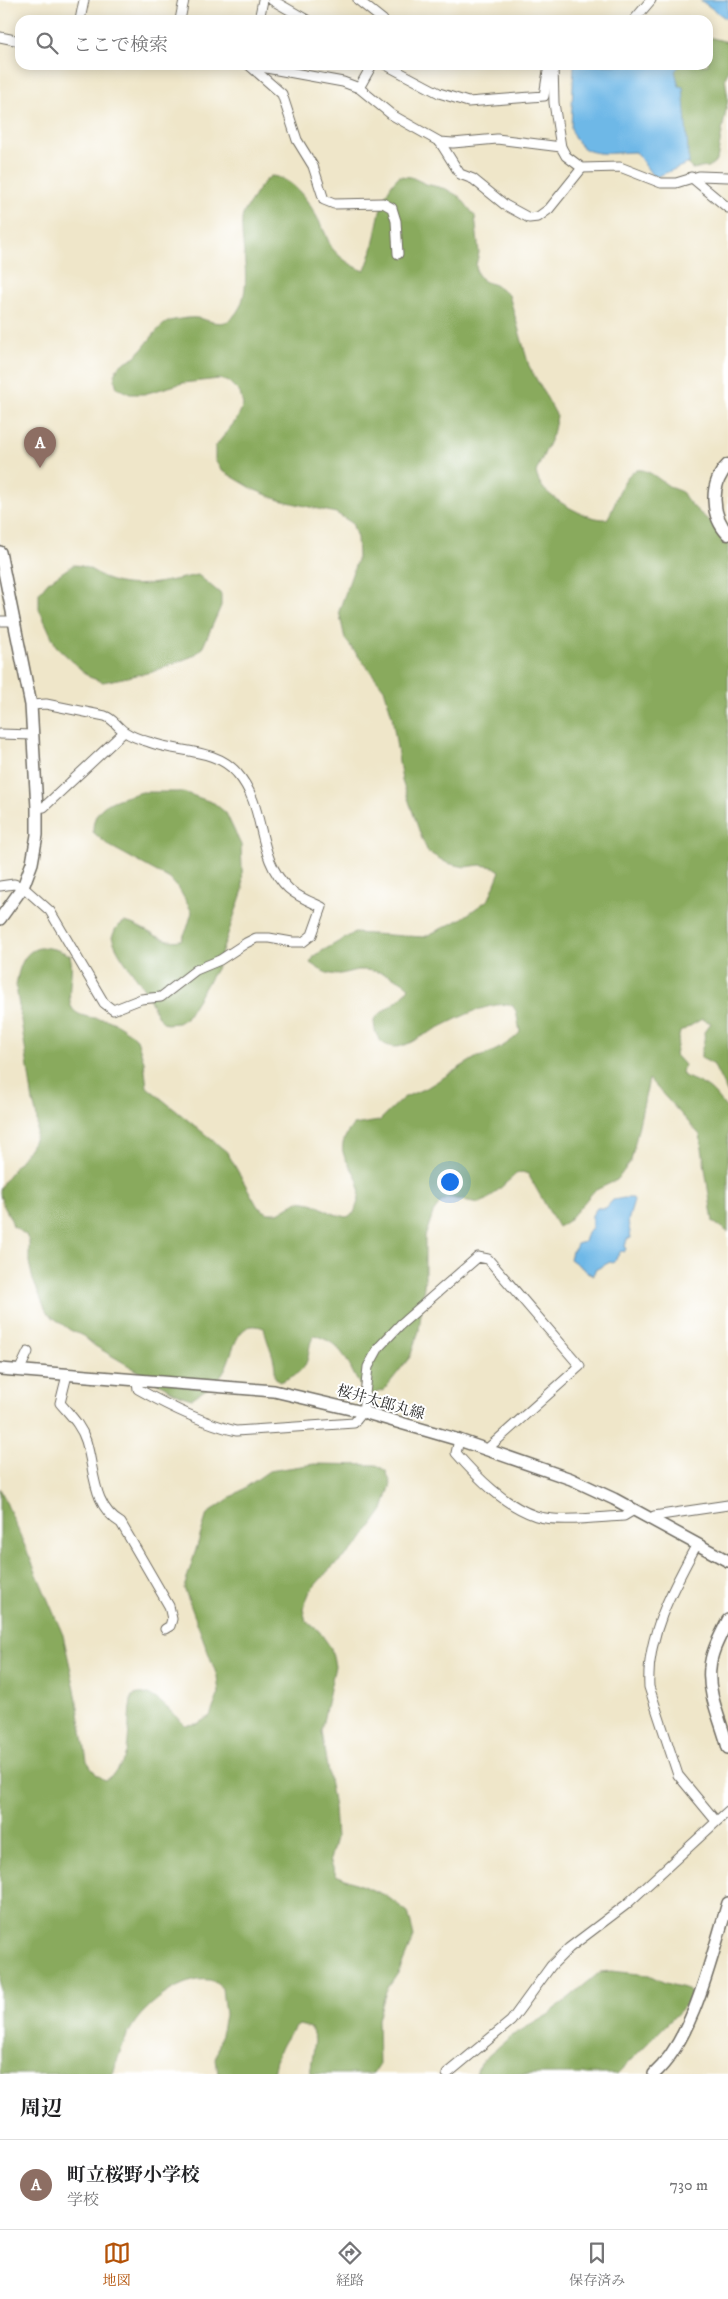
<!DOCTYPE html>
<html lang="ja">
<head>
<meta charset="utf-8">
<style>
	body { margin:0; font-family:"IM FELL DW Pica","Noto Serif JP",serif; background:#f2f2f2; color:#202124 }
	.you { position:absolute; left:449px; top:1181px; width:18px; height:18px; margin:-12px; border:4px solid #fff; border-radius:50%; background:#1a73e8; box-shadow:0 0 0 8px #1a73e833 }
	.badge { display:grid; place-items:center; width:32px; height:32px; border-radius:50%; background:#b45309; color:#fff; font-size:16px; font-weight:700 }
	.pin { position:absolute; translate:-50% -41px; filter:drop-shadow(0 1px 2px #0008) }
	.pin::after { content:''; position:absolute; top:26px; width:18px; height:15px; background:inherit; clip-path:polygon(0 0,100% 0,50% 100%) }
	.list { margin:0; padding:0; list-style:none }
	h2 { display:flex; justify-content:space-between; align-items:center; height:65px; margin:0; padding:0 20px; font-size:21px }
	h2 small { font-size:16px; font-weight:400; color:#757577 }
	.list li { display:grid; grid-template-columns:32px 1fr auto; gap:15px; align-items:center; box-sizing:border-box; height:90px; padding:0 20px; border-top:1px solid #e0e0e0 }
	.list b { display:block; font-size:19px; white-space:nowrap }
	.list p { margin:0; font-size:16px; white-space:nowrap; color:#757577 }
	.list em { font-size:16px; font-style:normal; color:#757577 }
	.icon { flex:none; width:28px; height:28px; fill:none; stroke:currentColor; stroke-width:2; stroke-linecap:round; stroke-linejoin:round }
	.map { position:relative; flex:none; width:728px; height:2074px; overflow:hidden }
	.search { position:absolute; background:#fff; box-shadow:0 2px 12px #0003; left:15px; right:15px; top:15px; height:55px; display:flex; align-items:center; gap:12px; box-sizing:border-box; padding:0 18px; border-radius:15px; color:#757577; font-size:19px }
	.sheet { height:155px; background:#fff }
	nav { display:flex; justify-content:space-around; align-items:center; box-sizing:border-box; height:70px; border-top:1px solid #e0e0e0; background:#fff; font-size:14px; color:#757577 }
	nav a { display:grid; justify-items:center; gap:2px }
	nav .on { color:#b45309 }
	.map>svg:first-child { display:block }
	.forest { fill:#89aa5d; stroke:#5a6a44 }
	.water { fill:#6eb8e7; stroke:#4c7289 }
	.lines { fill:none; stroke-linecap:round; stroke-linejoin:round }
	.street-casing { stroke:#706c62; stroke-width:11 }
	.secondary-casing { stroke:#706c62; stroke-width:14 }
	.primary-casing { stroke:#706c62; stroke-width:15 }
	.street { stroke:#fff; stroke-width:9 }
	.secondary { stroke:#fff; stroke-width:11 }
	.primary { stroke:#fff; stroke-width:12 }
	.labels { text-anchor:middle; stroke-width:4; stroke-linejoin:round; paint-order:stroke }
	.street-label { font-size:15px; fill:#2b2b2b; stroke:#fff }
</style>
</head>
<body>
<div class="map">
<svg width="728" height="2074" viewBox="0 0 728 2074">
	<rect width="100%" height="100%" fill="#fff"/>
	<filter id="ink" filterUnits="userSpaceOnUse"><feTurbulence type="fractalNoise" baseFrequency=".02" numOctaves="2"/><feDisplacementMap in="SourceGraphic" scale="10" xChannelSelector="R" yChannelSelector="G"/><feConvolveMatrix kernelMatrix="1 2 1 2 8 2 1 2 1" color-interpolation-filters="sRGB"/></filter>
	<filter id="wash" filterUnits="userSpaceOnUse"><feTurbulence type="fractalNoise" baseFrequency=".0096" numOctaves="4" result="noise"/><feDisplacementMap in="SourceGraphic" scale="20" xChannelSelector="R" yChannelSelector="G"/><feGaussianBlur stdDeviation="1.12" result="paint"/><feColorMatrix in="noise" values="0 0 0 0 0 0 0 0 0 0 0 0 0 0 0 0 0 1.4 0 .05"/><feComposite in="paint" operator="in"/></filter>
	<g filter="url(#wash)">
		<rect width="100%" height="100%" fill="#efe6c9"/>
		<g class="forest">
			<path d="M708 37 728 42V72L725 78 728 99 717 160 709 167 692 169 684 161 672 72 676 65H708Z"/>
			<path d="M271 176C295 177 313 208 322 227 326 233 328 242 332 248 341 259 351 265 364 271 380 242 373 201 399 176L411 177 426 184 446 189 460 197 475 216 479 253 476 265 477 273 483 281 495 285 509 295 529 366 557 416 553 434 536 472C537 478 540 484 544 489 558 503 587 520 607 519 614 509 615 500 620 490 636 453 652 476 672 488 676 490 679 490 683 493 690 508 715 525 728 534V1094L713 1064 701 1058C700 1049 706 1042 704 1032L711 1023 702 1019 680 1032 675 1055 684 1065 682 1072 684 1076C710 1087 710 1087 728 1110V1232L713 1222 700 1135 649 1079 631 1161 617 1180 594 1191 568 1221 558 1227 528 1174 522 1172 516 1174 487 1200 479 1203 450 1198 441 1202 433 1213 425 1237V1277L419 1331 410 1357 384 1390 370 1395C347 1379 354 1347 315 1335 309 1342 310 1348 308 1357 305 1372 292 1377 279 1382L275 1377C276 1355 268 1348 264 1328 234 1316 234 1358 222 1374 214 1385 202 1392 191 1399L179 1395 95 1346 83 1336 70 1330 47 1313 33 1280 29 1262V1241L26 1235 13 1226C10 1213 0 1205 0 1191 1 1183 7 1177 12 1171 32 1144 44 1136 33 1102L16 986C21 949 36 939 70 955 74 971 68 985 70 1001 71 1019 96 1017 108 1020 119 1024 129 1032 137 1039L144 1062 147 1087 227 1152 258 1207 268 1213H278L298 1201 312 1203 334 1214 347 1217 354 1213C357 1204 361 1196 359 1186 355 1162 328 1156 353 1125L379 1121 403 1098 428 1087 477 1057C488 1056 514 1041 520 1032L516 1011 512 1005C486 1000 446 1025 422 1036 415 1040 406 1046 397 1047 379 1047 374 1034 374 1019 385 1008 402 1001 409 987 397 976 375 969 358 970 349 971 341 976 331 974 324 973 316 967 310 963L315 955 354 933 424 937 461 919 489 899 500 871 494 867 480 865 465 867 447 863 428 852 422 839 402 781 392 716 384 689 345 639 339 611 358 557 357 538 352 523 336 513 279 500 255 490 221 470 215 460V447L237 419 243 405 240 393 229 382 219 379 183 383 144 394H130L117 388C115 381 113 375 117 369 122 362 129 361 135 356 148 346 157 323 174 320 181 319 191 317 197 318 209 320 223 328 233 317 256 292 240 248 242 220 242 212 251 203 254 196 259 188 263 182 271 176Z"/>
			<path d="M73 565C91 565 95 575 112 581 139 590 170 580 198 575L221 594V606L202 649 193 656 152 672 103 682 89 677 56 646 39 609V593L48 582Z"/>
			<path d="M142 792H183L214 803 226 813 241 845 243 890 216 969 186 1018 178 1023 166 1024C156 1017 156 1012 151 1002 141 978 119 961 112 937L116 928 124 922C143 925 160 944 181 940L187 929 192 912 179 889 170 879 108 845 93 832C92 802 119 799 142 792Z"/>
			<path d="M314 1464 377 1465 386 1471 391 1484 383 1510 360 1543 328 1571 310 1591 303 1609 306 1621 319 1631 331 1648 335 1666 321 1731 334 1808 336 1838 330 1860 336 1875 385 1895 408 1912 414 1936 400 1970 386 1991 378 2019 379 2065 373 2074H310L315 2040 311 2028 299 2025C282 2038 277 2053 273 2074H218L216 2059 225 2015 222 1988C218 1985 213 1980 209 1980 182 1976 145 2005 132 2027 123 2042 118 2057 113 2074H0V1488L63 1635 75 1689 87 1761 96 1774 105 1780C138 1760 124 1728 132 1696 153 1686 169 1712 185 1725L197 1724 210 1716 219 1693 217 1676 184 1588 207 1514 269 1471Z"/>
			<path d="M611 1971 649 1975 663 1982 684 1988 691 1993V1997L680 2011 617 2074H476L480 2063 511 2036 548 2015 600 1972Z"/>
		</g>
		<g class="water">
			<path d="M700 0H728V20Z"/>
			<path d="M574 65H680L675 71 679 86 683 87 689 163 654 178 636 152C609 152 580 162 571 128Z"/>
			<path d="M624 1198H633L634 1201 628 1221 631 1238 627 1239 625 1247 626 1249 624 1252 621 1251 613 1263 610 1262 595 1270 593 1276 570 1259 572 1251 575 1249 577 1244 584 1242 587 1232 592 1228V1215L597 1208H606L613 1200Z"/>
		</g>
	</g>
	<g filter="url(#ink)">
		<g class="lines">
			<defs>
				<g id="street">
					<path d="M272 0 307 20"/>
					<path d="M358 0 383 20"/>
					<path d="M80 20 84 0"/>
					<path d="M180 20 184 0"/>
					<path d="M259 20 263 0"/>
					<path d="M634 20 651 0"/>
					<path d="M0 37 20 41"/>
					<path d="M249 65 282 94 297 140 313 166 324 200 334 204 383 203 392 208 396 221 398 254"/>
					<path d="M250 65 343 82 359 88 392 115 440 142 453 143 497 139 561 147"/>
					<path d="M386 65 439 93 468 102 544 96 549 65"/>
					<path d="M553 65 554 103 561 147 566 156 582 168 620 167 661 183H676L699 176 728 177"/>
					<path d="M359 88 372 65"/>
					<path d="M440 142 460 174 473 179 505 205 529 218 538 217 549 209 582 168"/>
					<path d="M691 177 728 208"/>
					<path d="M0 621H15"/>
					<path d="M0 734 33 735"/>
					<path d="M37 808 44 807 124 732"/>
					<path d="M0 886 14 884 23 887 50 911 104 1003 113 1010 141 999 161 997 196 970 220 960 246 943 256 938H269L292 942H303L312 935 322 907C311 902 298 897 289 889 254 856 268 808 237 773 216 748 178 753 149 742 142 740 131 736 125 732 117 727 114 719 105 716L46 704 31 705"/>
					<path d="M19 1371 28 1352"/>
					<path d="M67 1375 60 1403C70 1415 81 1425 86 1441 95 1470 92 1506 121 1523L169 1606 172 1619 170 1626 165 1629"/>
					<path d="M137 1381 138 1389C168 1406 203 1423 236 1431L354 1423 363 1412 368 1367 379 1347 400 1325 478 1257 488 1259 580 1366 486 1450"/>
					<path d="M459 1440 456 1453C477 1477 505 1506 536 1516 557 1523 601 1517 624 1516L634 1510"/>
					<path d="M652 1519 654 1516 728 1505"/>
					<path d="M697 1544C673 1588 646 1636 649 1687L678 1775 716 1821"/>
					<path d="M447 2074 511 2021 551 1966 569 1948 627 1904 728 1811"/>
				</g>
				<g id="secondary">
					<path d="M0 552 31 705 37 808V835L32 863 23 887 0 919"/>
					<path d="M0 1369 274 1391 363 1412 459 1440 571 1479 614 1499 728 1561"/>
					<path d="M728 1620C721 1635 711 1651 710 1668 707 1694 722 1723 728 1748"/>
					<path d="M654 2074C694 2038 712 1954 728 1903"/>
				</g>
				<path id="primary" d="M728 465C709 484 711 516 728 534"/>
			</defs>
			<use href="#street" class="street-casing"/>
			<use href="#secondary" class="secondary-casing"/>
			<use href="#primary" class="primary-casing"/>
			<use href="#street" class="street"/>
			<use href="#secondary" class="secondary"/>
			<use href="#primary" class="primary"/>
		</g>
	</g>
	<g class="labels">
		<g class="street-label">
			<text transform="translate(381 1402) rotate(16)" y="5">桜井太郎丸線</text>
		</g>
	</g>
</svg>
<div class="you"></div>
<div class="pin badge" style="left:40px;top:468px;background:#8d6e63">A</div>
<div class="search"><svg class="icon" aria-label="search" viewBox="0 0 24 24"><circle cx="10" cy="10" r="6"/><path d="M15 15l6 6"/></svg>ここで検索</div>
</div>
<section class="sheet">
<h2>周辺<small></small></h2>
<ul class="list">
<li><span class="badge" style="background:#8d6e63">A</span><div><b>町立桜野小学校</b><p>学校</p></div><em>730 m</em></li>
</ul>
</section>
<nav>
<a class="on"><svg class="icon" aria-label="map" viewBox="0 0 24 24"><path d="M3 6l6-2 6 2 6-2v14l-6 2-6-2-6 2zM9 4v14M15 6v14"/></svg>地図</a>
<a><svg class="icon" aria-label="directions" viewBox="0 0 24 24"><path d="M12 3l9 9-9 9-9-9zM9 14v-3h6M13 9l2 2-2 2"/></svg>経路</a>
<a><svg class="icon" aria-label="saved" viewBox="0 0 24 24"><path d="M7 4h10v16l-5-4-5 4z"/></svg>保存済み</a>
</nav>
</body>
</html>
